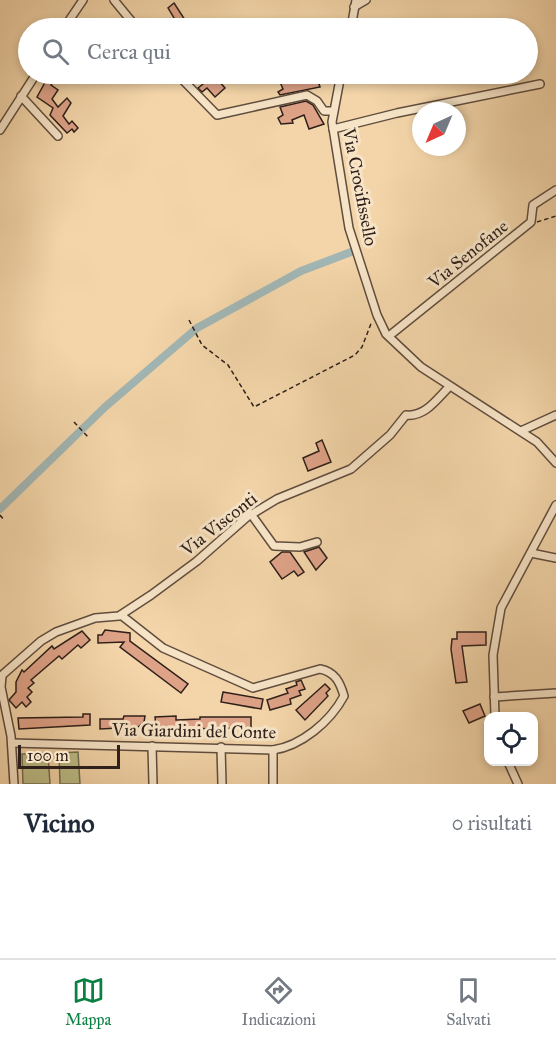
<!DOCTYPE html>
<html lang="it">
<head>
<meta charset="utf-8">
<style>
	body { margin:0; font-family:"IM FELL Great Primer",serif; background:#f6f6f7; color:#1f2937 }
	.controls { position:absolute; right:18px; bottom:18px; display:grid; overflow:hidden; border-radius:12px; box-shadow:0 3px 9px #0003 }
	.controls button { width:54px; height:54px; display:grid; place-items:center; padding:0; border:0; border-bottom:2px solid #e0e1e3; background:#fff; color:#1f2937; font:30px sans-serif }
	.compass { position:absolute; left:412px; top:102px; width:54px; height:54px; border-radius:50%; background:#fff; box-shadow:0 3px 9px #0003; rotate:224deg }
	.scale { position:absolute; left:18px; bottom:15px; width:102px; box-sizing:border-box; padding-left:6px; border:3px solid #2f201b; border-top:0; font-size:16px; line-height:21px; white-space:nowrap; color:#2f201b; -webkit-text-stroke:4px #f7e4c7; paint-order:stroke }
	.list { margin:0; padding:0; list-style:none }
	h2 { display:flex; justify-content:space-between; align-items:center; height:78px; margin:0; padding:0 24px; font-size:26px }
	h2 small { font-size:20px; font-weight:400; color:#747a83 }
	.icon { flex:none; width:33px; height:33px; fill:none; stroke:currentColor; stroke-width:2; stroke-linecap:round; stroke-linejoin:round }
	.map { position:relative; flex:none; width:556px; height:784px; overflow:hidden }
	.search { position:absolute; background:#fff; box-shadow:0 3px 9px #0003; left:18px; right:18px; top:18px; height:66px; display:flex; align-items:center; gap:15px; box-sizing:border-box; padding:0 21px; border-radius:33px; color:#747a83; font-size:22px }
	.sheet { height:174px; background:#fff }
	nav { display:flex; justify-content:space-around; align-items:center; box-sizing:border-box; height:84px; border-top:2px solid #e0e1e3; background:#fff; font-size:16px; color:#747a83 }
	nav a { display:grid; justify-items:center; gap:3px }
	nav .on { color:#0b8043 }
	.map>svg:first-child { display:block }
	.green { fill:#bcbd87; stroke:#766e51; stroke-width:1.5 }
	.lines { fill:none; stroke-linecap:round; stroke-linejoin:round }
	.canal { stroke:#a1b6b4; stroke-width:8 }
	.building { fill:#dea287; stroke:#2f201b; stroke-width:1.5 }
	.minor-casing { stroke:#604d3e; stroke-width:10 }
	.path { stroke:#2f201b; stroke-width:1.5; stroke-dasharray:4.5 3; stroke-linecap:butt }
	.minor { stroke:#f7e4c7; stroke-width:7 }
	.labels { text-anchor:middle; stroke-width:6; stroke-linejoin:round; paint-order:stroke }
	.street-label { font-size:18px; fill:#2f201b; stroke:#f7e4c7 }
</style>
</head>
<body>
<div class="map">
<svg width="556" height="784" viewBox="0 0 556 784">
	<rect width="100%" height="100%" fill="#f3d5a9"/>
	<filter id="stains"><feTurbulence type="fractalNoise" baseFrequency=".00333" numOctaves="4"/><feColorMatrix values="0 0 0 0 .2 0 0 0 0 .09 0 0 0 0 .02 0 0 0 .5 -.17"/></filter>
	<radialGradient id="worn" r=".72"><stop offset=".6" stop-color="#630" stop-opacity="0"/><stop offset="1" stop-color="#630" stop-opacity=".3"/></radialGradient>
	<g class="green">
		<path d="M78 752 80 784H60L59 753Z"/>
		<path d="M48 753 50 784H23L22 754Z"/>
	</g>
	<g class="lines">
		<path class="canal" d="M0 509 105 407 197 328 301 271 351 252"/>
	</g>
	<g class="building">
		<path d="M174 3 187 23 180 28 168 8Z"/>
		<path d="M203 74 214 83 218 80 225 88 215 97 207 88 202 92 198 88 203 84 198 78Z"/>
		<path d="M287 74H302L304 78 316 74 320 87 280 95 278 92 283 89 280 82 285 80 282 76Z"/>
		<path d="M48 77 54 80 51 85 58 90 52 99 58 107 67 98 71 103 63 116 69 124 72 121 78 128 74 132 72 129 67 133 50 115 53 108 37 97Z"/>
		<path d="M306 101 313 105 324 124 309 129 304 115 292 120 293 123 281 124 278 118 283 115 280 107Z"/>
		<path d="M322 440 331 462 308 471 303 458 319 451 316 443Z"/>
		<path d="M319 547 327 558 316 570 304 552Z"/>
		<path d="M282 552H290L304 572 298 576 294 571 282 579 270 562Z"/>
		<path d="M105 630 130 633V641L188 684 181 693 120 647 124 642 98 643V635H102Z"/>
		<path d="M82 631 90 640 81 648 78 645 62 659 59 656 31 680 34 683 28 688 32 692 27 697 31 702 26 707 22 702 16 708 9 700 16 692V682L22 670 24 672 52 646 54 649Z"/>
		<path d="M457 632H486V645L462 646 467 682 456 683 451 649 452 639H457Z"/>
		<path d="M301 680 305 689 299 691 301 695 290 699 291 704 270 710 267 700 288 693 286 689 297 685 296 682Z"/>
		<path d="M325 684 330 689 326 693 328 696 305 720 296 710Z"/>
		<path d="M223 692 263 699 261 709 221 702Z"/>
		<path d="M480 704 485 716 469 723 463 711Z"/>
		<path d="M83 714H90V725L19 729 18 718 83 717Z"/>
		<path d="M124 716H145L144 722 138 727 100 729V719H123Z"/>
		<path d="M176 716V720L200 719V717H251V728L177 729 156 726 155 717Z"/>
	</g>
	<g class="lines">
		<defs>
			<g id="minor">
				<path d="M114 0 137 28"/>
				<path d="M354 7 366 0"/>
				<path d="M64 28 83 0"/>
				<path d="M351 28 356 0"/>
				<path d="M177 74 217 115 307 95 317 101 324 111H333"/>
				<path d="M341 74 332 122 349 228 377 315 386 334 421 367 537 442 556 463"/>
				<path d="M21 96 58 136"/>
				<path d="M333 129 397 113 540 84"/>
				<path d="M0 130 36 74"/>
				<path d="M389 336 531 222 533 205 556 190"/>
				<path d="M521 431 556 415"/>
				<path d="M251 514 274 546 300 547 317 542"/>
				<path d="M531 553 556 558"/>
				<path d="M2 676 1 687 11 736 14 784"/>
				<path d="M0 677 41 641 56 632 95 618 119 616 151 595 197 561 247 517 277 499 351 469 390 435 406 415C425 417 436 400 449 387"/>
				<path d="M494 697 556 693"/>
				<path d="M495 716 493 655 501 608 556 505"/>
				<path d="M12 743 273 750C301 746 330 722 344 696 340 682 335 672 320 669L253 688 163 648 121 615"/>
				<path d="M152 746 153 784"/>
				<path d="M221 747 222 784"/>
				<path d="M273 750V784"/>
				<path d="M508 762 518 784"/>
			</g>
		</defs>
		<use href="#minor" class="minor-casing"/>
		<g class="path">
			<path d="M537 222 556 216"/>
			<path d="M189 320 202 345 228 365 254 407 355 355 362 347 372 321"/>
			<path d="M74 422 89 438"/>
			<path d="M0 515 4 520"/>
		</g>
		<use href="#minor" class="minor"/>
	</g>
	<g class="labels">
		<g class="street-label">
			<text transform="translate(360 187) rotate(79)" y="6">Via Crocifissello</text>
			<text transform="translate(468 254) rotate(-39)" y="6">Via Senofane</text>
			<text transform="translate(219 524) rotate(-38)" y="6">Via Visconti</text>
			<text transform="translate(194 731) rotate(1)" y="6">Via Giardini del Conte</text>
		</g>
	</g>
	<rect width="100%" height="100%" filter="url(#stains)"/>
	<rect width="100%" height="100%" fill="url(#worn)"/>
</svg>
<div class="controls">
<button><svg class="icon" aria-label="locate" viewBox="0 0 24 24"><circle cx="12" cy="12" r="6"/><path d="M12 2v4M12 18v4M2 12h4M18 12h4"/></svg></button>
</div>
<svg class="compass" viewBox="-18 -18 36 36"><path d="M0-13l5 13h-10z" fill="#e53935"/><path d="M0 13l5-13h-10z" fill="#747a83"/></svg>
<div class="scale">100 m</div>
<div class="search"><svg class="icon" aria-label="search" viewBox="0 0 24 24"><circle cx="10" cy="10" r="6"/><path d="M15 15l6 6"/></svg>Cerca qui</div>
</div>
<section class="sheet">
<h2>Vicino<small>0 risultati</small></h2>
<ul class="list">
</ul>
</section>
<nav>
<a class="on"><svg class="icon" aria-label="map" viewBox="0 0 24 24"><path d="M3 6l6-2 6 2 6-2v14l-6 2-6-2-6 2zM9 4v14M15 6v14"/></svg>Mappa</a>
<a><svg class="icon" aria-label="directions" viewBox="0 0 24 24"><path d="M12 3l9 9-9 9-9-9zM9 14v-3h6M13 9l2 2-2 2"/></svg>Indicazioni</a>
<a><svg class="icon" aria-label="saved" viewBox="0 0 24 24"><path d="M7 4h10v16l-5-4-5 4z"/></svg>Salvati</a>
</nav>
</body>
</html>
